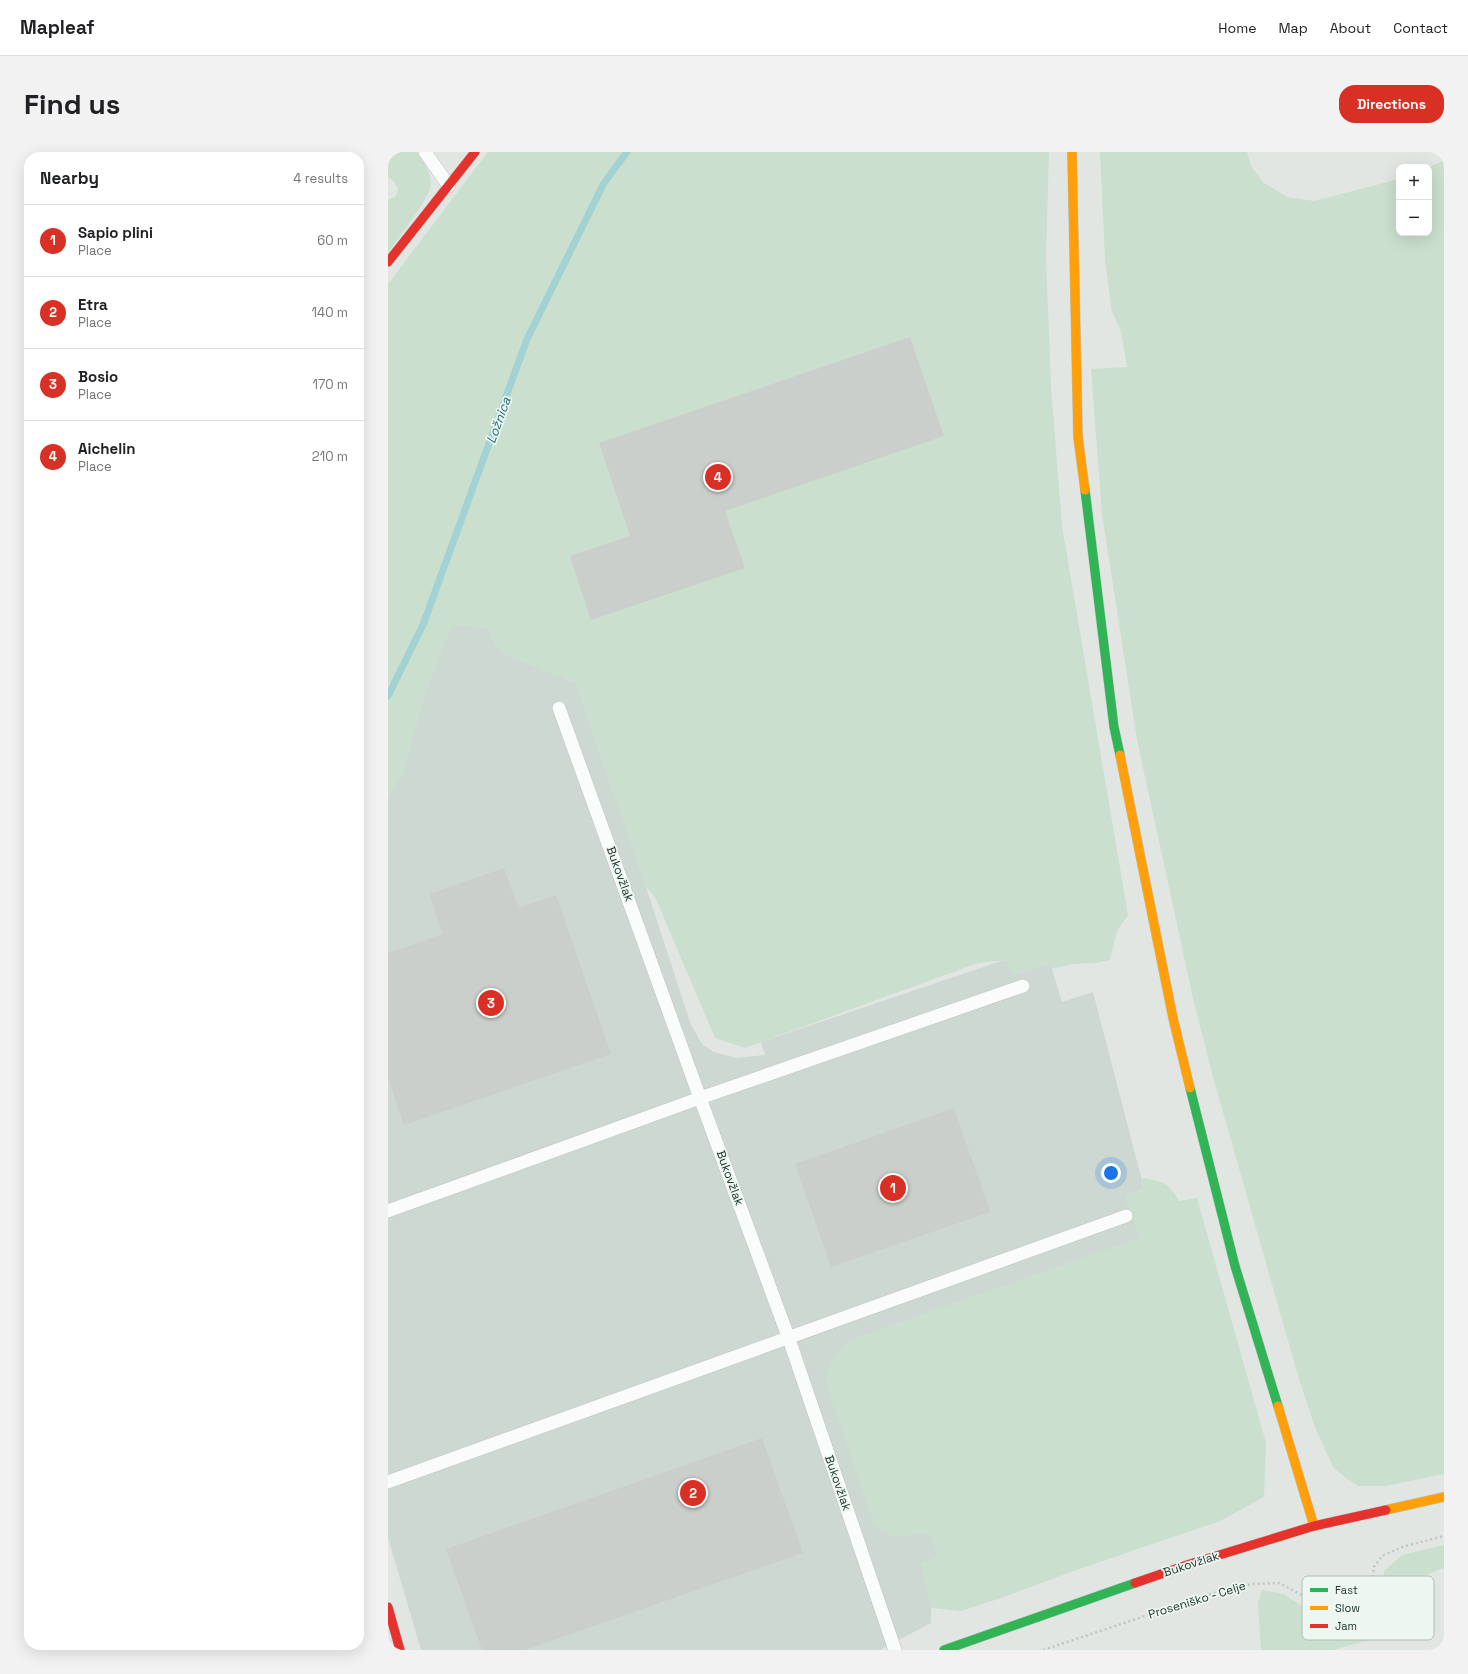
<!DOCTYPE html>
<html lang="en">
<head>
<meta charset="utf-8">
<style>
	body { margin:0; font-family:"Space Grotesk",sans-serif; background:#f2f2f2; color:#202124 }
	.controls { position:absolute; right:12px; top:12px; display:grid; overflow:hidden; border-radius:8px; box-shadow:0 4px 16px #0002 }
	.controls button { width:36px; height:36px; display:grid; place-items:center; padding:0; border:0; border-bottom:1px solid #e0e0e0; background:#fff; color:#202124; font:20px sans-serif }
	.you { position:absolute; left:723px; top:1021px; width:14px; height:14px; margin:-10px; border:3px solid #fff; border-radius:50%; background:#1a73e8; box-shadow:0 0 0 6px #1a73e833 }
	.badge { display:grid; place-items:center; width:26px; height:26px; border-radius:50%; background:#d93025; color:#fff; font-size:13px; font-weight:700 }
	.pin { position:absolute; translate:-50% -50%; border:2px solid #fff; box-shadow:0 1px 4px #0006 }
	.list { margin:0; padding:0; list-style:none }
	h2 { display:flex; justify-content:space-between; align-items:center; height:52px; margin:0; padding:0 16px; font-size:17px }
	h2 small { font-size:13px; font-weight:400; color:#757577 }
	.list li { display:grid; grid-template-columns:26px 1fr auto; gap:12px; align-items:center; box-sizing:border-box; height:72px; padding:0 16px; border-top:1px solid #e0e0e0 }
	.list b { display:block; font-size:15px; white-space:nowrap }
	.list p { margin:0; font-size:13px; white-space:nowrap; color:#757577 }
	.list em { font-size:13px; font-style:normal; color:#757577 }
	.map { position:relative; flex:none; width:1056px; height:1498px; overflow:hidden; border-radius:16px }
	header { display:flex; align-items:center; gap:24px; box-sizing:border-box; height:56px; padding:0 20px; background:#fff; border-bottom:1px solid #e0e0e0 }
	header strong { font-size:19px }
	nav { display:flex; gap:22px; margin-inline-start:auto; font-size:14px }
	.intro { display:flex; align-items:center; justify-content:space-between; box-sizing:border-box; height:96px; padding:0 24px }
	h1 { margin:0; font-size:28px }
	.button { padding:10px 18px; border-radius:16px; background:#d93025; color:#fff; font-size:14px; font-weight:700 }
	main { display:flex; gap:24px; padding:0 24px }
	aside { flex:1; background:#fff; border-radius:16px; box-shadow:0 4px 16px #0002 }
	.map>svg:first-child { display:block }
	.built { fill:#ced8d3 }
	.green { fill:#cadfce }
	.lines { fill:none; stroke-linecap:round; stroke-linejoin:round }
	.stream { stroke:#a2d2d4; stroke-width:7 }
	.building { fill:#cacfcc }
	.lane-casing { stroke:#bec3c0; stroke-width:14 }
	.fast-casing { stroke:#bdc4c0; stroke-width:10 }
	.slow-casing { stroke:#bdc4c0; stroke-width:10 }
	.jam-casing { stroke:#bdc4c0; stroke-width:10 }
	.path { stroke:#bfc7c4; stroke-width:2.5; stroke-dasharray:2 3; stroke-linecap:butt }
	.lane { stroke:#fafbfb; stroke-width:13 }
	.fast { stroke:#30b455; stroke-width:9 }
	.slow { stroke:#ff9f0a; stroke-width:9 }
	.jam { stroke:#e5322d; stroke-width:9 }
	.labels { text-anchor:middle; stroke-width:3.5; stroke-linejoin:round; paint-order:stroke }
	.street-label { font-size:12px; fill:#20382f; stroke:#eef6f1 }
	.water-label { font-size:13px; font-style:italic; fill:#1d6a71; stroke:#eef6f1 }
	.key { fill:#eef6f1; stroke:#b0bdb7; stroke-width:1 }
	.key-label { font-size:11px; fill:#20382f }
</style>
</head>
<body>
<header>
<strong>Mapleaf</strong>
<nav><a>Home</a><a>Map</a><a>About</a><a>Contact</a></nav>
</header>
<div class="intro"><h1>Find us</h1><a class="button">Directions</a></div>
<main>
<aside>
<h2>Nearby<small>4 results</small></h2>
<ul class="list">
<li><span class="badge">1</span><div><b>Sapio plini</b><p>Place</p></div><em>60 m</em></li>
<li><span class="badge">2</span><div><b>Etra</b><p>Place</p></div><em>140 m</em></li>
<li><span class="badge">3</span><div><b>Bosio</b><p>Place</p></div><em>170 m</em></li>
<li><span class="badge">4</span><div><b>Aichelin</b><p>Place</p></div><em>210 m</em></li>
</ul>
</aside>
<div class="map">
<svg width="1056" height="1498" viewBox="0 0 1056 1498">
	<rect width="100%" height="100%" fill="#e1e6e3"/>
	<path class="built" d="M64 472 100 476 107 491 117 502 188 531 258 735 303 873 314 892 326 900 348 906 377 903 373 890 619 807 625 823 662 811 674 850 705 840 756 1036 737 1044 753 1086 469 1186 461 1189 452 1198 532 1382 543 1381 550 1405 534 1412 543 1456V1471L492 1498H33L0 1386V645L15 620 37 540Z"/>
	<g class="green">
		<path d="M0 0H31C35 9 43 21 43 32 42 47 9 87 0 101V48L8 44 10 37 6 29 0 25Z"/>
		<path d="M100 0H661L658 104 663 235 674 374 740 763 729 779 722 808 709 811 686 812 663 817 662 811 625 823 619 808 590 811 357 896 327 886 267 745 258 735 188 531 117 502 107 491 100 476 64 473 37 540 15 620 0 645V132Z"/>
		<path d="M712 0H859L863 14 876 31 899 45 926 49 1011 27V81H1041V15L1056 8V1322L998 1334H970L958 1326 945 1315 927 1275 911 1227 827 932 806 851 749 588 714 362 703 217 739 215 733 179 724 160 717 108Z"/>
		<path d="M754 1026C773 1029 781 1030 791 1049L809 1046 878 1291 876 1345 832 1369 697 1415 607 1448 573 1459 543 1456 534 1412 550 1405 543 1382 506 1384 492 1380 486 1372 438 1232C442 1210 444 1205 460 1189L752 1086 737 1044 756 1036Z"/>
		<path d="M1056 1393V1416L1001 1437 997 1456 999 1483 945 1498H873L870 1452 874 1438 896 1442 916 1456 927 1461 984 1442 995 1431 996 1419 1014 1403Z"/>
	</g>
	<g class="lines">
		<path class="stream" d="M0 544 35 473 139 187 216 31 239 0"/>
	</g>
	<g class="building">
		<path d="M522 185 556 284 337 359 357 416 203 468 182 404 242 384 211 291Z"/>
		<path d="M116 716 130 756 168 743 223 902 16 973 0 926V801L55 782 41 742Z"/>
		<path d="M566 956 602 1060 443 1115 407 1012Z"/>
		<path d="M374 1286 415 1401 137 1498H94L58 1397Z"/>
	</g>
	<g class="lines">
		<defs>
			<g id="lane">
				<path d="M37 0 61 34"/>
				<path d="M171 556 312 946 401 1187 507 1498"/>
				<path d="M0 1059 312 946 635 834"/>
				<path d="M0 1330 738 1064"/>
			</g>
			<g id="fast">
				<path d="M697 338 726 575 732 603"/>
				<path d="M802 936 847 1114 890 1254"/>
				<path d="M556 1498 747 1431"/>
			</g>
			<g id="slow">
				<path d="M684 0 690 285 697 338"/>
				<path d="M732 603 785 866 802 936"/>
				<path d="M890 1254 926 1374"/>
				<path d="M998 1358 1056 1345"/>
			</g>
			<g id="jam">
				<path d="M0 110 87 0"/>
				<path d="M747 1431 802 1412 926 1374 998 1358"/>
				<path d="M0 1455 12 1498"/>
			</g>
		</defs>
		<use href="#lane" class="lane-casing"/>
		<use href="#fast" class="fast-casing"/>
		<use href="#slow" class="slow-casing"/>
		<use href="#jam" class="jam-casing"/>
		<path class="path" d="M655 1498 826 1441 864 1432 891 1431 927 1450 966 1444 976 1440 984 1430 986 1415 994 1404 1014 1395 1056 1384"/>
		<use href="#lane" class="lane"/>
		<use href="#fast" class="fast"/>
		<use href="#slow" class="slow"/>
		<use href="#jam" class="jam"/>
	</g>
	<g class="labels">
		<g class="street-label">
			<text transform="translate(232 722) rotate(70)" y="4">Bukovžlak</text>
			<text transform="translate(342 1026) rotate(70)" y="4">Bukovžlak</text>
			<text transform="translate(450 1331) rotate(71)" y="4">Bukovžlak</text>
			<text transform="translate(803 1412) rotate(-18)" y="4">Bukovžlak</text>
			<text transform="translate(809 1448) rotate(-17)" y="4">Proseniško - Celje</text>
		</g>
		<g class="water-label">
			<text transform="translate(110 268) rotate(-70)" y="5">Ložnica</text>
		</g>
	</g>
	<rect x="914" y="1424" width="132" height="64" rx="6" class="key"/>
	<rect x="922" y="1436" width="18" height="4" fill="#30b455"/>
	<rect x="922" y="1454" width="18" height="4" fill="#ff9f0a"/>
	<rect x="922" y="1472" width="18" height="4" fill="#e5322d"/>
	<g class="key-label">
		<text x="947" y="1442">Fast</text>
		<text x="947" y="1460">Slow</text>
		<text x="947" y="1478">Jam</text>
	</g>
</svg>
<div class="controls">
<button>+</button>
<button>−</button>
</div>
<div class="you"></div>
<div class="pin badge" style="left:505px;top:1036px">1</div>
<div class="pin badge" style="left:305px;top:1341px">2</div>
<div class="pin badge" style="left:103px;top:851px">3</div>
<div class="pin badge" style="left:330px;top:325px">4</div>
</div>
</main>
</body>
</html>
